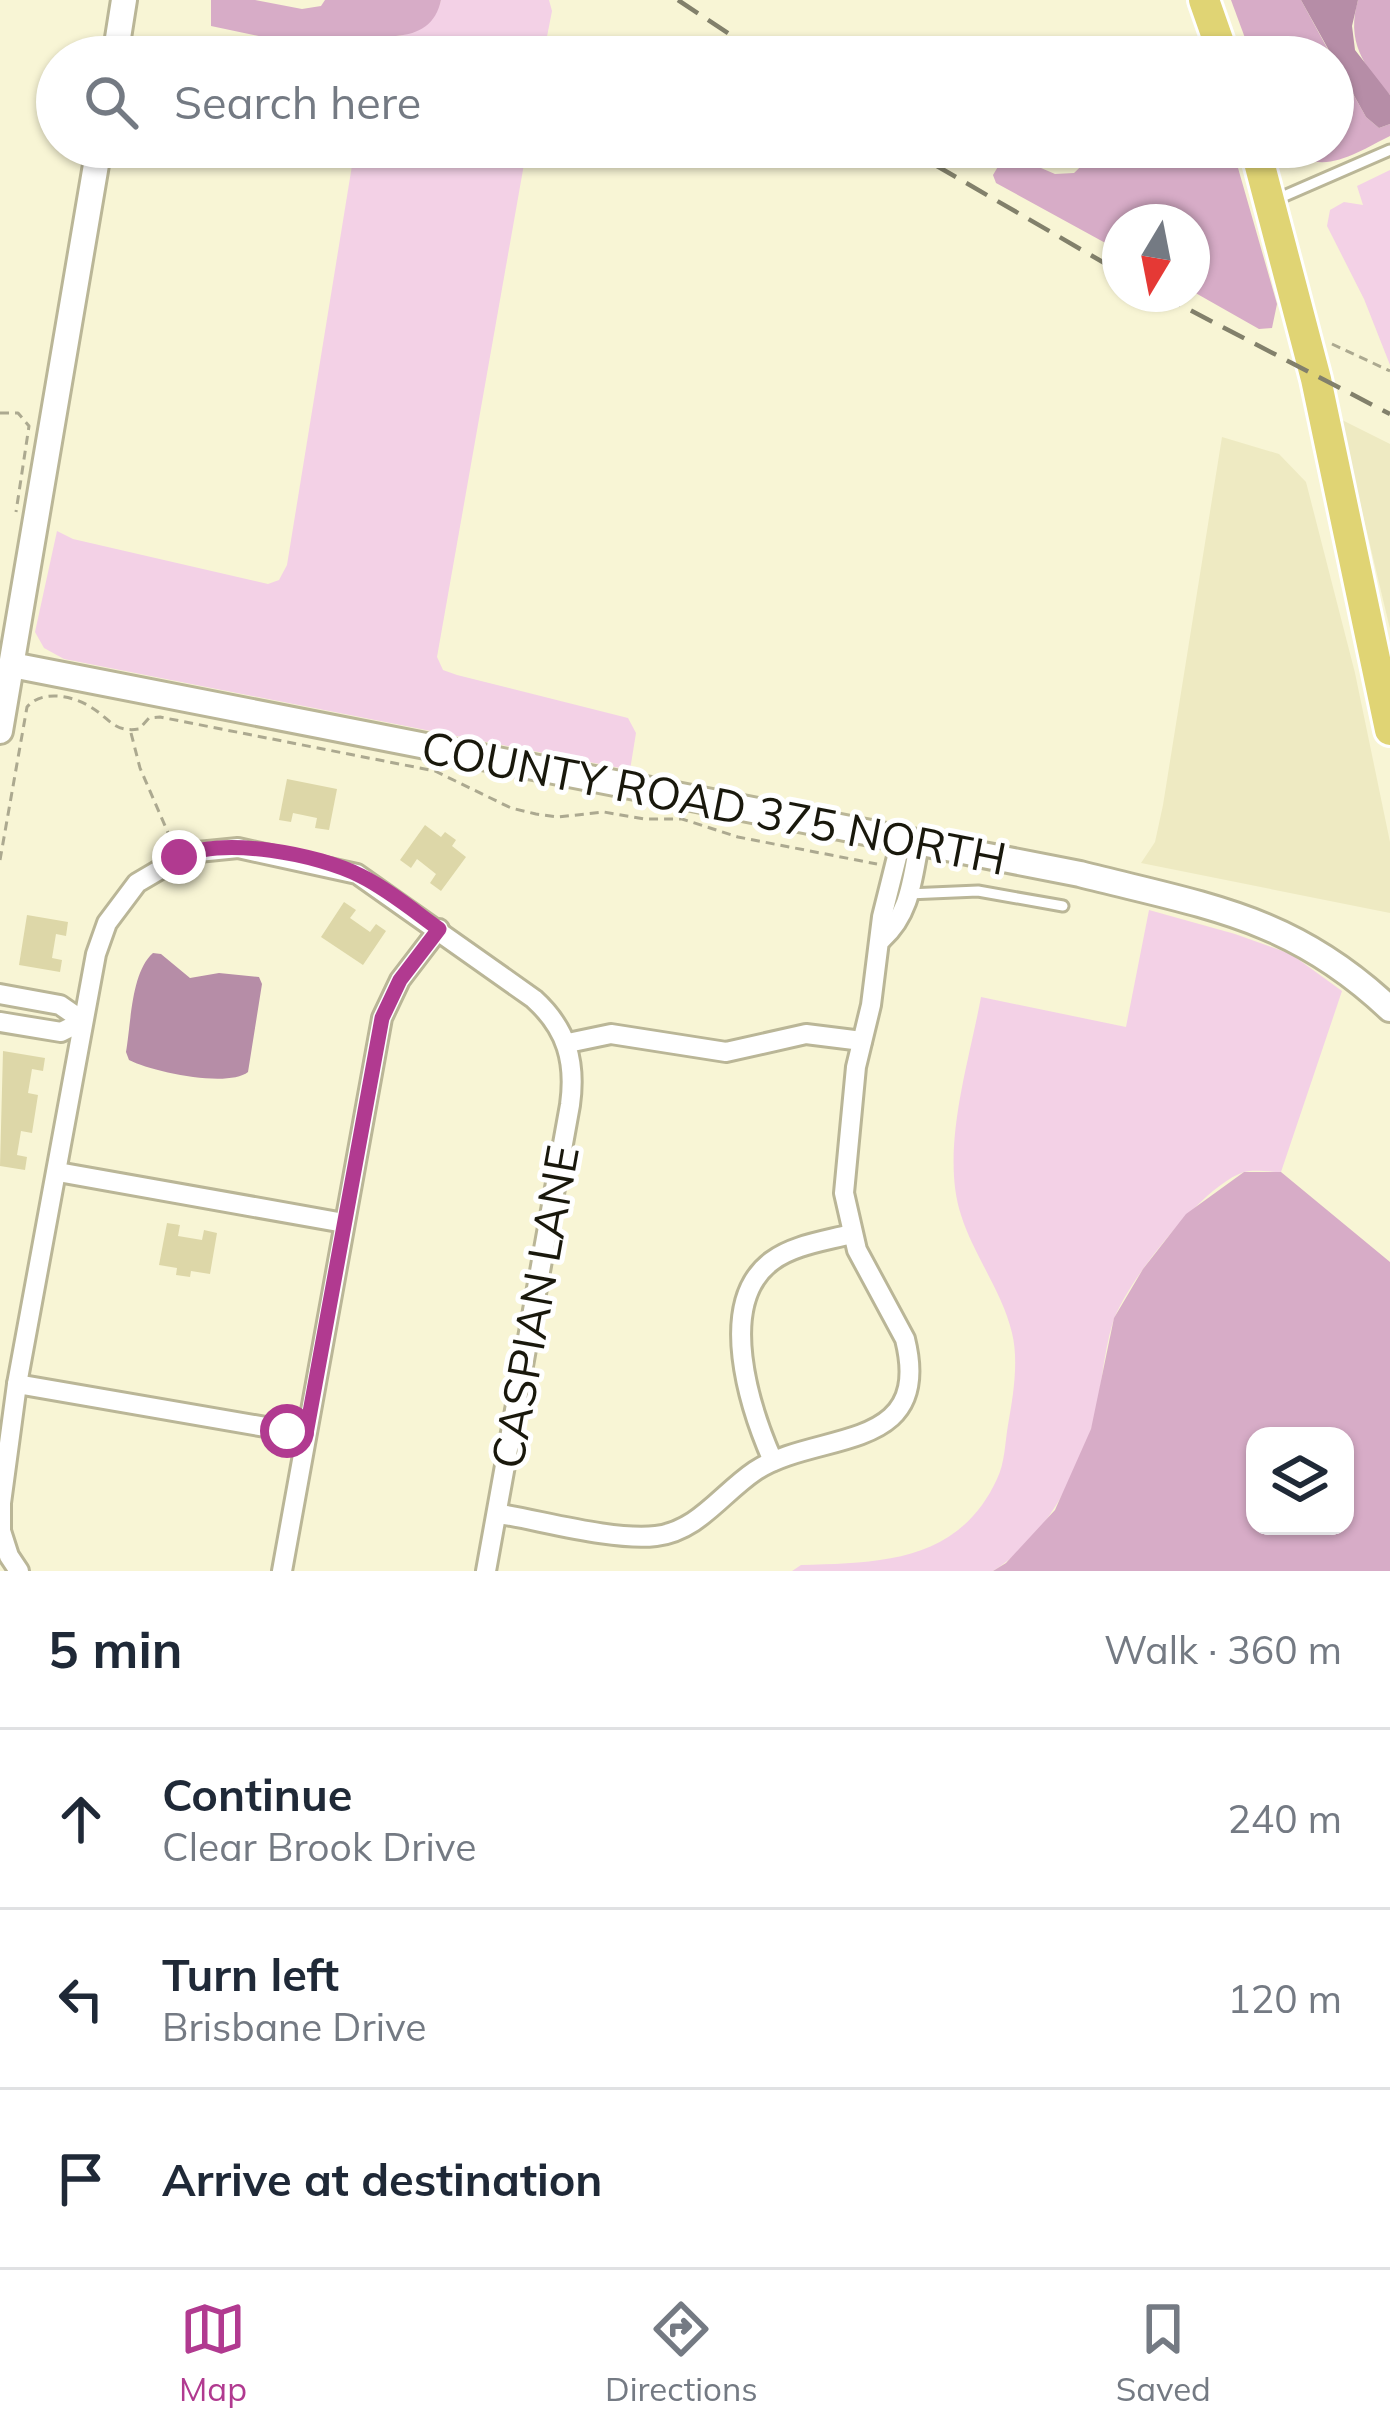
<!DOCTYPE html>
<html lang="en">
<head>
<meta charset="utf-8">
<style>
	body { margin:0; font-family:Mulish,sans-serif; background:#f2f2f3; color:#1f2937 }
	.controls { position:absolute; right:36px; bottom:36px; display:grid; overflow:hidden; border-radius:24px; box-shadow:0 3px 9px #0004 }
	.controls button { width:108px; height:108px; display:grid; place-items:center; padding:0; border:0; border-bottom:3px solid #e0e1e3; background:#fff; color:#1f2937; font:60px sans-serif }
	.compass { position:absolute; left:1102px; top:204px; width:108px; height:108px; border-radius:50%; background:#fff; box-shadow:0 3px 9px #0004; rotate:190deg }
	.stop { position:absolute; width:36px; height:36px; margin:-27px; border:9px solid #b13a90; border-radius:50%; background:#fff }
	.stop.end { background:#b13a90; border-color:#fff; box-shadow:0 3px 12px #0008 }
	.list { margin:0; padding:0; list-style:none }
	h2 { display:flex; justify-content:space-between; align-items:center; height:156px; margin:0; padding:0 48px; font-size:51px }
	h2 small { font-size:39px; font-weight:400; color:#747a83 }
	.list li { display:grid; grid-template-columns:78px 1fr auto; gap:36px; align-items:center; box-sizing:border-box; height:180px; padding:0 48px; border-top:3px solid #e0e1e3 }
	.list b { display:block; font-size:45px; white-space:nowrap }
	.list p { margin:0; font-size:39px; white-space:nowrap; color:#747a83 }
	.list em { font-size:39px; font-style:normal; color:#747a83 }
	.icon { flex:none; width:66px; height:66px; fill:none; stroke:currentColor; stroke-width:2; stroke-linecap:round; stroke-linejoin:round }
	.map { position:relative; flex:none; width:1390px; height:1571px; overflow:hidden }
	.search { position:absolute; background:#fff; box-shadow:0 3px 9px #0004; left:36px; right:36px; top:36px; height:132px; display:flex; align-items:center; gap:30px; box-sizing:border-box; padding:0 42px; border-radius:66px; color:#747a83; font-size:45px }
	.sheet { height:696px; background:#fff }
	nav { display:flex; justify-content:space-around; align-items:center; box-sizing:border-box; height:168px; border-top:3px solid #e0e1e3; background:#fff; font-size:33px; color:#747a83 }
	nav a { display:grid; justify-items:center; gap:6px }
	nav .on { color:#b13a90 }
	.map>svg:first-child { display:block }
	.built { fill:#eeeac2 }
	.green { fill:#f3d1e6 }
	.forest { fill:#d7acc7; fill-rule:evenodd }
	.water { fill:#b68da7 }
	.building { fill:#ddd7a8 }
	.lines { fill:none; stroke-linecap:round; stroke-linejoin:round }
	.service-casing { stroke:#bab697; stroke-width:15 }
	.minor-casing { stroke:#bab697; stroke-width:24 }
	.tertiary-casing { stroke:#bab697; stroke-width:30 }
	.primary-casing { stroke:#fff; stroke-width:36 }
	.path { stroke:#aca990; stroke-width:3; stroke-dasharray:9 6; stroke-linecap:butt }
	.service { stroke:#fff; stroke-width:9 }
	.minor { stroke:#fff; stroke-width:18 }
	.tertiary { stroke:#fff; stroke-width:24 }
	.primary { stroke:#e0d474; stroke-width:30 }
	.rail { stroke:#82806b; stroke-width:4.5; stroke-dasharray:24 12; stroke-linecap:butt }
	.route { stroke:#b13a90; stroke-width:15 }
	.labels { text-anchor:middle; stroke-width:10; stroke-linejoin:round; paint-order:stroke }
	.street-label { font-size:45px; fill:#19180c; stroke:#fff }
</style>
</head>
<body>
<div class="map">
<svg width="1390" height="1571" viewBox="0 0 1390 1571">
	<rect width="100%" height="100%" fill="#f8f5d5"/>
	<g class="built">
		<path d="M1340 419 1390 444V629Z"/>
		<path d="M1222 437 1279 454 1306 482 1355 673 1390 842V913L1141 863 1155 842 1163 805Z"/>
	</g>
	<g class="green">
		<path d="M441 0H549L552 11 543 57H375L396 36C414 35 437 18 441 0Z"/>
		<path d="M355 147H527L437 657 443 670 457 675 628 718 636 733 630 770 64 659 44 648 35 632 57 531 73 539 268 584 279 580 287 565Z"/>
		<path d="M1390 170V365L1364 299 1327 226 1330 210 1344 202 1363 205 1357 186Z"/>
		<path d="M1149 910 1235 934 1291 954 1342 991 1281 1172C1270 1172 1254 1169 1244 1172 1203 1185 1126 1282 1113 1322 1102 1357 1102 1395 1091 1430 1073 1483 1042 1541 993 1571H792L801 1565C881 1563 959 1562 997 1479 1005 1463 1005 1442 1008 1425 1013 1397 1019 1361 1012 1333 1002 1291 974 1256 961 1215 940 1150 969 1063 981 997L1126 1027Z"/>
	</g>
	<g class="forest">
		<path d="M211 0H255L302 9 321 6 325 0H441C436 24 420 34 396 36L375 57H358L211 26Z"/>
		<path d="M1231 0H1301L1332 57H1252Z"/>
		<path d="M1358 0H1390V95C1363 66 1346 41 1358 0Z"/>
		<path d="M1333 58 1366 117 1379 128 1390 124V136C1359 151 1319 180 1291 147H1333Z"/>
		<path d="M1101 147H1232L1277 304 1272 328 1259 329 1192 291V222H1120V251L996 183 993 175 1006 153 1055 174 1074 173Z"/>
		<path d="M1244 1172H1281L1390 1262V1571H993L1006 1563 1055 1510 1091 1429 1114 1318 1143 1269 1186 1214ZM1255 1436H1345V1526H1255Z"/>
	</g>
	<g class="water">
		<path d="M1301 0H1358L1352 26 1355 50 1390 95V124L1379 128 1366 117Z"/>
		<path d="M153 953 161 954 190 978 219 973 259 977 262 984 248 1072C228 1088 152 1072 129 1060L126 1052C131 1024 131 972 153 953Z"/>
	</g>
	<g class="building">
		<path d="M287 779 337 789 329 830 315 828 317 818 293 813 291 822 279 820Z"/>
		<path d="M425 825 441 837 445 832 456 840 452 846 466 857 441 891 430 883 436 874 417 859 411 868 400 860Z"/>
		<path d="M344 902 356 910 350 918 370 932 376 924 386 931 363 965 321 937Z"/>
		<path d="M27 915 68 922 66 936 56 934 52 958 62 960 60 972 19 965Z"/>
		<path d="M3 1051 45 1058 43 1071 32 1069 28 1093 38 1095 32 1133 21 1131 17 1155 27 1157 25 1170 0 1166Z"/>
		<path d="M167 1223 180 1225 178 1236 202 1240 204 1230 217 1233 210 1274 191 1271 190 1277 176 1275 177 1268 159 1265Z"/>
	</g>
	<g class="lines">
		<defs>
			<g id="service">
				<path d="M1275 200 1390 150"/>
				<path d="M908 894 978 891 1063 906"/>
			</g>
			<g id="minor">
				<path d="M882 939C910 914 912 880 919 844"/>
				<path d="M0 994 60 1005 83 1021"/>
				<path d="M0 1022 61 1032 83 1021"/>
				<path d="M568 1043 611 1034 726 1052 806 1034 862 1041"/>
				<path d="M58 1172 344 1223"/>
				<path d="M17 1384 306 1434"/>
				<path d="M773 1461C750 1409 715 1303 772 1261 793 1245 825 1241 851 1234"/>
				<path d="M500 1514C543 1521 614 1541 656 1536 698 1531 721 1494 755 1471 817 1430 934 1455 905 1339L857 1250 844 1193 856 1067 871 1005 882 917 901 841"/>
				<path d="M19 1571 9 1556 1 1531V1503L17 1384 96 954 107 923 137 883 188 853 238 848 357 874 534 999C567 1029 576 1062 570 1105L486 1571"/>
				<path d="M282 1571 382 1018 400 980 439 929"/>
			</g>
			<g id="tertiary">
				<path d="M115 57 124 0"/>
				<path d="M12 665 1080 874C1205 906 1292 916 1390 1009"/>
				<path d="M0 731 99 147"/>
			</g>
			<g id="primary">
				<path d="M1204 0 1224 57"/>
				<path d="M1255 147 1316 379 1390 730"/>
			</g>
		</defs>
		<use href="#service" class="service-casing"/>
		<use href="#minor" class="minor-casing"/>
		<use href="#tertiary" class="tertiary-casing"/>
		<use href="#primary" class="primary-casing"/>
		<g class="path">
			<path d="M1332 344 1390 371"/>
			<path d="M0 413H18L29 426 16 512"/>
			<path d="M131 733 140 768 172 842"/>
			<path d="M0 860 27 707C41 690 71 695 89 706 109 717 113 733 139 729L149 718 160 717 435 771 511 808 536 814 558 817 604 812 644 819H682L738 837 877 864"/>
		</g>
		<use href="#service" class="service"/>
		<use href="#minor" class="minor"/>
		<use href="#tertiary" class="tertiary"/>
		<use href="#primary" class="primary"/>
		<g class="rail">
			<path d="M678 0 764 57"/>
			<path d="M904 147 1120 272"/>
			<path d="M1159 294 1390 414"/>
		</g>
	</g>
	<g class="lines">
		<path class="route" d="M179 857C224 836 318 854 361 876 389 890 414 911 439 929L400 980 382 1018 306 1434 287 1431"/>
	</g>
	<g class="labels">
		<g class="street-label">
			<text transform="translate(714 803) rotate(11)" y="16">COUNTY ROAD 375 NORTH</text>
			<text transform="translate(535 1307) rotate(-80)" y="16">CASPIAN LANE</text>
		</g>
	</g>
</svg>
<div class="controls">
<button><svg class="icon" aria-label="layers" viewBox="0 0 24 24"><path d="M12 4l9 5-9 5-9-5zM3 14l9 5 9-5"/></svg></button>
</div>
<svg class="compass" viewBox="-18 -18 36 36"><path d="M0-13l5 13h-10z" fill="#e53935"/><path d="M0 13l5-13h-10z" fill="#747a83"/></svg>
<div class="stop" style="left:287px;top:1431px"></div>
<div class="stop end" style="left:179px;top:857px"></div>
<div class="search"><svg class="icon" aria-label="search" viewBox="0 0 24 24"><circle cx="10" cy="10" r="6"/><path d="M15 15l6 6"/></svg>Search here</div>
</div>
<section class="sheet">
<h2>5 min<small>Walk · 360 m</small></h2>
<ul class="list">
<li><svg class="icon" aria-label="ahead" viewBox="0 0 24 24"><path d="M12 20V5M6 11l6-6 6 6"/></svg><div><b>Continue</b><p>Clear Brook Drive</p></div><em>240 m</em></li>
<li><svg class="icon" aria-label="left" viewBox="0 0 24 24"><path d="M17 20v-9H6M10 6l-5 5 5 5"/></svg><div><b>Turn left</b><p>Brisbane Drive</p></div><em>120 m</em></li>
<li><svg class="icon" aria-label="arrive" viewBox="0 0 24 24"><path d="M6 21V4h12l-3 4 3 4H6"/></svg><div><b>Arrive at destination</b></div></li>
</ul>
</section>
<nav>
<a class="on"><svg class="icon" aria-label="map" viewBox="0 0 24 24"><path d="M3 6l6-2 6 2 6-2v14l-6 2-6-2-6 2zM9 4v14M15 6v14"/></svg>Map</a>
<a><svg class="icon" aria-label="directions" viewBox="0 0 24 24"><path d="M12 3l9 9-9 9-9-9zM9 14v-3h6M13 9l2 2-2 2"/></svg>Directions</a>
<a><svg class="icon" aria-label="saved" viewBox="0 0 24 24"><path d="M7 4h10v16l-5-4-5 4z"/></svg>Saved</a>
</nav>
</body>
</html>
